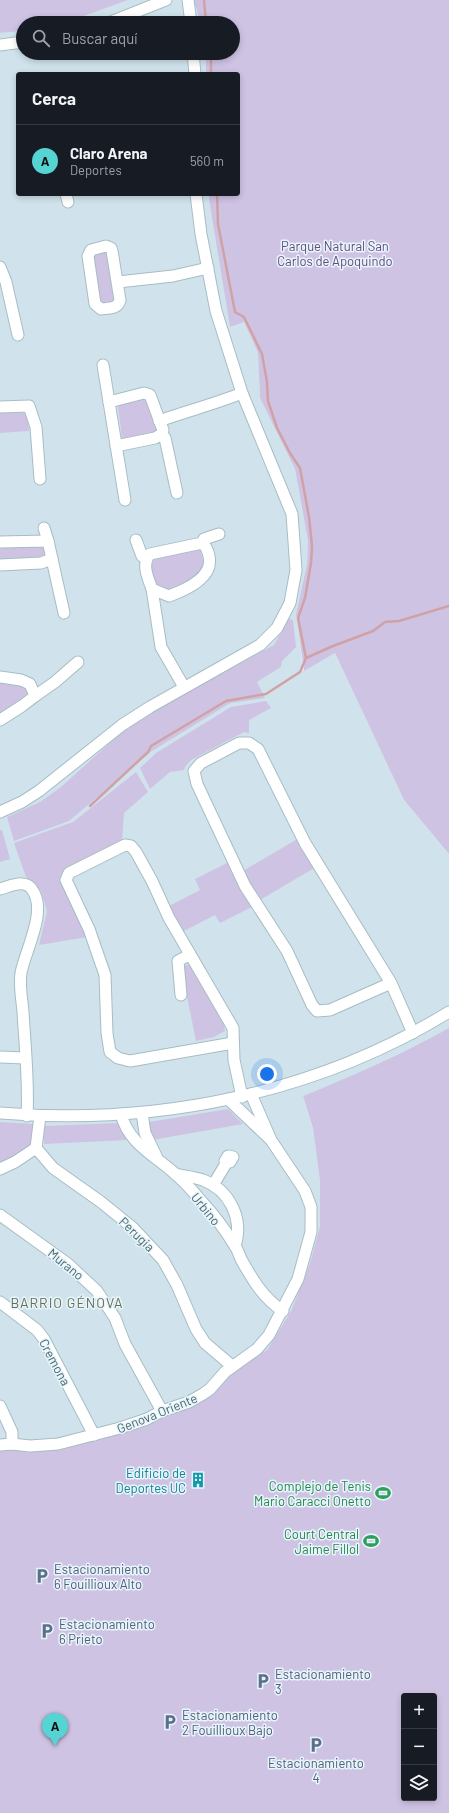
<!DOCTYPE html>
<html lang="es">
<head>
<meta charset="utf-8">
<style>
	body { margin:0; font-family:Barlow,sans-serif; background:#242831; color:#f1f3f6 }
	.controls { position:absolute; right:12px; bottom:12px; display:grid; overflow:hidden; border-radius:4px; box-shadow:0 2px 6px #0003 }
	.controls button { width:36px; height:36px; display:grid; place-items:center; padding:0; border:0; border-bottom:1px solid #363941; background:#171b24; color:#f1f3f6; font:20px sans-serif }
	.you { position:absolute; left:267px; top:1074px; width:14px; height:14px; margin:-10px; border:3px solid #fff; border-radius:50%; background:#1a73e8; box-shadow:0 0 0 6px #1a73e833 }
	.badge { display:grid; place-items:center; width:26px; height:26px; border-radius:50%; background:#56d4d4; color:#111; font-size:13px; font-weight:700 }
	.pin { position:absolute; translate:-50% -33px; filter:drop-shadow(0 1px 2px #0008) }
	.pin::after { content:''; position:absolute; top:21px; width:14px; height:12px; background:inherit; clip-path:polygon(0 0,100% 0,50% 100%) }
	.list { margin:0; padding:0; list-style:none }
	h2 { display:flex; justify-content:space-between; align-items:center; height:52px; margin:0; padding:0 16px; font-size:17px }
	h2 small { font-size:13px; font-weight:400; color:#9ea1a6 }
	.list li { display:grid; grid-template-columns:26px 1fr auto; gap:12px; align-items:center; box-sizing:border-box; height:72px; padding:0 16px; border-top:1px solid #363941 }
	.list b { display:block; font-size:15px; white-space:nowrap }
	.list p { margin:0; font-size:13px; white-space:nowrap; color:#9ea1a6 }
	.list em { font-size:13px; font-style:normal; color:#9ea1a6 }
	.icon { flex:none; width:22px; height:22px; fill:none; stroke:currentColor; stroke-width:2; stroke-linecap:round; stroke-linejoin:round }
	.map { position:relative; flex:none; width:449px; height:1813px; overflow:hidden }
	.search { position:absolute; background:#171b24; box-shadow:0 2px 6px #0003; left:16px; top:16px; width:224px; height:44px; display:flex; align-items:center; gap:10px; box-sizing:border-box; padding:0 14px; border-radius:22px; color:#9ea1a6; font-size:15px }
	.panel { position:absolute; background:#171b24; box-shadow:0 2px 6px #0003; left:16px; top:72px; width:224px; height:124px; border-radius:4px }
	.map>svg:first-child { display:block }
	.residential { fill:#d0e3ec }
	.green { fill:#cfc3e4; fill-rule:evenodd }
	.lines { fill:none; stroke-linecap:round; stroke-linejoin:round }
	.stream { stroke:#d0a2a5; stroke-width:2.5 }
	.minor-casing { stroke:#a6bdc3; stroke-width:13 }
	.minor { stroke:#fff; stroke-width:11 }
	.labels { text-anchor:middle; stroke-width:3; stroke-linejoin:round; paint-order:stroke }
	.park-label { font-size:13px; fill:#634c7d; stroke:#e8f5fc }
	.street-label { font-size:13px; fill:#4c696d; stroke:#e8f5fc }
	.culture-label { font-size:13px; fill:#0d838f; stroke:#e8f5fc; text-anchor:end }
	.leisure-label { font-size:13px; fill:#27864d; stroke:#e8f5fc; text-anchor:end }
	.service-label { font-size:13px; fill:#4e5e75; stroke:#e8f5fc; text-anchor:start }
	.neighbourhood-label { font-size:14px; letter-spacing:1px; fill:#647052; stroke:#e8f5fc }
</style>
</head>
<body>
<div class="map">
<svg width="449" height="1813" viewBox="0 0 449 1813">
	<rect width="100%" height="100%" fill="#e3f0f9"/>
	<g class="residential">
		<path d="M128 0H194L200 23H65Z"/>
		<path d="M23 31V53H206V74H18V194H209L230 326 244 322 258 353 260 398 295 469 308 541 307 564 296 614 303 671 335 653 404 800 449 854V1028L421 1043 350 1078 303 1096 313 1128 320 1181V1226L310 1263 291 1311 267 1350 238 1367 216 1390 141 1426 0 1448V33Z"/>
	</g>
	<g class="green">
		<path d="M0 0H128L65 23H23V31L0 33Z"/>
		<path d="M192 0H449V854L404 800 335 653 304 671 296 614 307 564 308 541 295 469 260 398 258 353 244 322 230 327 209 199V194H238V74H206V53H233V23H200L196 7Z"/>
		<path d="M110 252 117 302 98 304 91 254Z"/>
		<path d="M145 399 148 402 158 430 155 434 127 441 122 438 118 407 120 404Z"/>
		<path d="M0 413H24L28 418 29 431 0 433Z"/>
		<path d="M44 543 47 559 0 561V545Z"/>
		<path d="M200 549 204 564 198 576 166 593 156 589 150 564 155 559Z"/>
		<path d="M288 619 293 620 296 647 282 661 281 667 257 682 265 698 230 703 152 751 69 821 14 841 7 817 40 802 61 787 123 731 154 710 274 645Z"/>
		<path d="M0 682 25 684 29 692 0 716Z"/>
		<path d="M266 701 271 708 249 720V733L244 732 191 760 185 767 184 770 170 772 150 789 140 768 156 753 231 707Z"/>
		<path d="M136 772 148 792 124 813 122 841 66 869 63 886 87 937 39 945 47 911 41 891 26 877 14 843 73 822Z"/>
		<path d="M0 830H2L10 859 0 862Z"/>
		<path d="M299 838 316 867 260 900 243 871Z"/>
		<path d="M229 862 252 907 220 923 215 915 182 932 169 906 200 890 195 879Z"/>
		<path d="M190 964 223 1019 225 1031 214 1037 196 1041 181 967Z"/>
		<path d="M449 1028V1813H0V1448L56 1447 216 1390 238 1367 267 1350 291 1311 310 1263 320 1226V1181L313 1128 303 1096C353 1076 402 1054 449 1028ZM404 1696H434V1798H404Z"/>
		<path d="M228 1109 243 1124 152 1140 149 1122Z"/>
		<path d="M0 1122 34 1124 31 1146 15 1158 0 1163Z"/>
		<path d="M119 1123 128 1140 44 1144V1126Z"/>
	</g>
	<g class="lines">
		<g class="stream">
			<path d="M204 0 206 23"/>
			<path d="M211 53V74"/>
			<path d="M306 658 333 646 373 631 385 622 399 621 449 606"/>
			<path d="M90 806 148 752 151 746 226 701 266 694 300 672 306 658 298 618 305 598 311 563 312 546 309 517 300 468 290 453 277 428 268 401 267 382 262 354 244 317 235 312 218 224 217 194"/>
		</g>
		<defs>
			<g id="minor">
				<path d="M188 0 191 23"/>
				<path d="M108 23 166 0"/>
				<path d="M0 45 23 42"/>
				<path d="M193 53 195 74"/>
				<path d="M66 194 68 202"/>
				<path d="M106 246 111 248 112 251 120 300C118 309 109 308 101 309L95 304 88 256 91 250Z"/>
				<path d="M0 267 6 282 18 335"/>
				<path d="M118 282 173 276 208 268"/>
				<path d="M103 365 125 500"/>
				<path d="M109 402 144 393 150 395 163 430 162 434 155 438 116 446"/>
				<path d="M0 407 29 406 36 427 40 479"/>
				<path d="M159 421C187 411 215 404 242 393"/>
				<path d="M162 434 165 438 177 493"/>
				<path d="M44 528 48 541"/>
				<path d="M136 540 142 556 146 558"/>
				<path d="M0 542 48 541 52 559 41 563 0 565"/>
				<path d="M202 543C206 546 208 551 209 556 214 578 185 590 169 596L152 589C148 578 141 564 150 554L202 543 204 539 219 534"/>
				<path d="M52 559 64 613"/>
				<path d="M152 589 161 647 184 687"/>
				<path d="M0 677 21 680 30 684 35 696 22 706 0 720"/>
				<path d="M35 696 55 682 78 662"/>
				<path d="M0 812 22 802 39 791 122 725 150 707 260 645 277 628 290 603 296 570 292 514 242 393 216 311 201 234 196 194"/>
				<path d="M0 889C11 886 26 878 33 891 47 912 25 951 21 973 19 986 22 999 23 1012 25 1047 29 1081 27 1116"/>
				<path d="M391 983 330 1010 317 1011 312 1005 287 951 245 886 197 784 194 771 201 763 239 743H249L258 749 305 843 391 983 413 1033"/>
				<path d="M181 995 178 961 189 955"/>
				<path d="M233 1043 130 1061 118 1058 110 1052 107 1033 105 975 89 929 66 880 69 873 125 845 131 846 136 852 152 881 169 918 233 1028 234 1060 242 1097"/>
				<path d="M0 1057 25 1058"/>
				<path d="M228 1099 270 1139"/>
				<path d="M0 1113C156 1126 315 1094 449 1012"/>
				<path d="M142 1113 145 1133 157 1158"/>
				<path d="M121 1114C128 1142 152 1154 172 1171 183 1180 193 1191 202 1202 214 1215 226 1231 235 1246 238 1250 239 1255 241 1259 252 1279 263 1298 283 1311"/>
				<path d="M40 1116 36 1148 53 1168 101 1202 133 1228 163 1260 177 1285 196 1329 205 1343 232 1366"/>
				<path d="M0 1169 15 1162 36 1148"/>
				<path d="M175 1174C184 1176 194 1177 203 1180 229 1190 244 1218 235 1246"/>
				<path d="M213 1185 227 1162 225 1161 228 1156 233 1157 230 1162H227"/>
				<path d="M0 1215 68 1264 97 1291 115 1318 125 1344 162 1411"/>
				<path d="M0 1302 37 1330 44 1339 94 1435"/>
				<path d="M0 1406 12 1432V1444"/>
				<path d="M0 1445 12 1444 30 1446 58 1444 120 1428 147 1419 162 1411 189 1402 203 1394 210 1389 225 1372 257 1349 269 1335 298 1279 311 1232V1207L305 1191 271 1140 251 1094"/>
			</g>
		</defs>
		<use href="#minor" class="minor-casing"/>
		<use href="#minor" class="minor"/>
	</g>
	<defs>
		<symbol id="building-bare" viewBox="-9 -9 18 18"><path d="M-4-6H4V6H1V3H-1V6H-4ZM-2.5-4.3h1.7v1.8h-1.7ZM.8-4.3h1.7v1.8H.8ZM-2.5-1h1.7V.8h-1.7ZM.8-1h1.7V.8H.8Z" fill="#0f9aa8" stroke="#e8f5fc" stroke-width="2.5" paint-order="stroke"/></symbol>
		<symbol id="stadium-bare" viewBox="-9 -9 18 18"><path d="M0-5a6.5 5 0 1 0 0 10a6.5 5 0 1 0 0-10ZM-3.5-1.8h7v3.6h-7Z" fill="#2e9e5b" stroke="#e8f5fc" stroke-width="2.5" paint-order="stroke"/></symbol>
		<symbol id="parking-bare" viewBox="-9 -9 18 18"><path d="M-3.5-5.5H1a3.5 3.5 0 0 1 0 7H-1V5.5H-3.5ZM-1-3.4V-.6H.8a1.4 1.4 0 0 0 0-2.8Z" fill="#5c6f8a" stroke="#e8f5fc" stroke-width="2.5" paint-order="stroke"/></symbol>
	</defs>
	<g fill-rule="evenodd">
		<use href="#building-bare" x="187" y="1469" width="22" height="22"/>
		<use href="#stadium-bare" x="372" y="1482" width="22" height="22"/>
		<use href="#stadium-bare" x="360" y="1530" width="22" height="22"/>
		<use href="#parking-bare" x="31" y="1565" width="22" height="22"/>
		<use href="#parking-bare" x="36" y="1620" width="22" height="22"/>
		<use href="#parking-bare" x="252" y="1670" width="22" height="22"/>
		<use href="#parking-bare" x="159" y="1711" width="22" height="22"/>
		<use href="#parking-bare" x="305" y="1734" width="22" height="22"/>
	</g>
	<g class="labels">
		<g class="park-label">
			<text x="335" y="251">Parque Natural San<tspan x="335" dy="15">Carlos de Apoquindo</tspan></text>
		</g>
		<g class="street-label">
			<text transform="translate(206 1209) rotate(51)" y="5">Urbino</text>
			<text transform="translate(137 1234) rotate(44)" y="5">Perugia</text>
			<text transform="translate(66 1264) rotate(39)" y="5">Murano</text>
			<text transform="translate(55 1362) rotate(62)" y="5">Cremona</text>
			<text transform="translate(157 1413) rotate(-22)" y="5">Genova Oriente</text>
		</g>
		<g class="culture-label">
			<text x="186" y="1478">Edificio de<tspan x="186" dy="15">Deportes UC</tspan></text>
		</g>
		<g class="leisure-label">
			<text x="371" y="1491">Complejo de Tenis<tspan x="371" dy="15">Mario Caracci Onetto</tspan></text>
			<text x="359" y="1539">Court Central<tspan x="359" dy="15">Jaime Fillol</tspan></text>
		</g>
		<g class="service-label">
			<text x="54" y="1574">Estacionamiento<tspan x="54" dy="15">6 Fouillioux Alto</tspan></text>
			<text x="59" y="1629">Estacionamiento<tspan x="59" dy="15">6 Prieto</tspan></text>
			<text x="275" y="1679">Estacionamiento<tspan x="275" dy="15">3</tspan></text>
			<text x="182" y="1720">Estacionamiento<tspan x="182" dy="15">2 Fouillioux Bajo</tspan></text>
			<text x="316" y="1768" text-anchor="middle">Estacionamiento<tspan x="316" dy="15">4</tspan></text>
		</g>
		<g class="neighbourhood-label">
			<text x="67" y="1308">BARRIO GÉNOVA</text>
		</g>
	</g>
</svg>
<div class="controls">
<button>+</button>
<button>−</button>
<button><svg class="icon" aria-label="layers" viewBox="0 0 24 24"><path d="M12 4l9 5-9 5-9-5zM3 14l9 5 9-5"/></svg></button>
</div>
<div class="you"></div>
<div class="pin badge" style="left:55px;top:1746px">A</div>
<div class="search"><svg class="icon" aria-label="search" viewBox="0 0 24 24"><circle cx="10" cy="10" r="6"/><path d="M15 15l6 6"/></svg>Buscar aquí</div>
<section class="panel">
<h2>Cerca<small></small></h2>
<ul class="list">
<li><span class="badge">A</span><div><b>Claro Arena</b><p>Deportes</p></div><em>560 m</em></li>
</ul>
</section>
</div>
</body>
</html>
